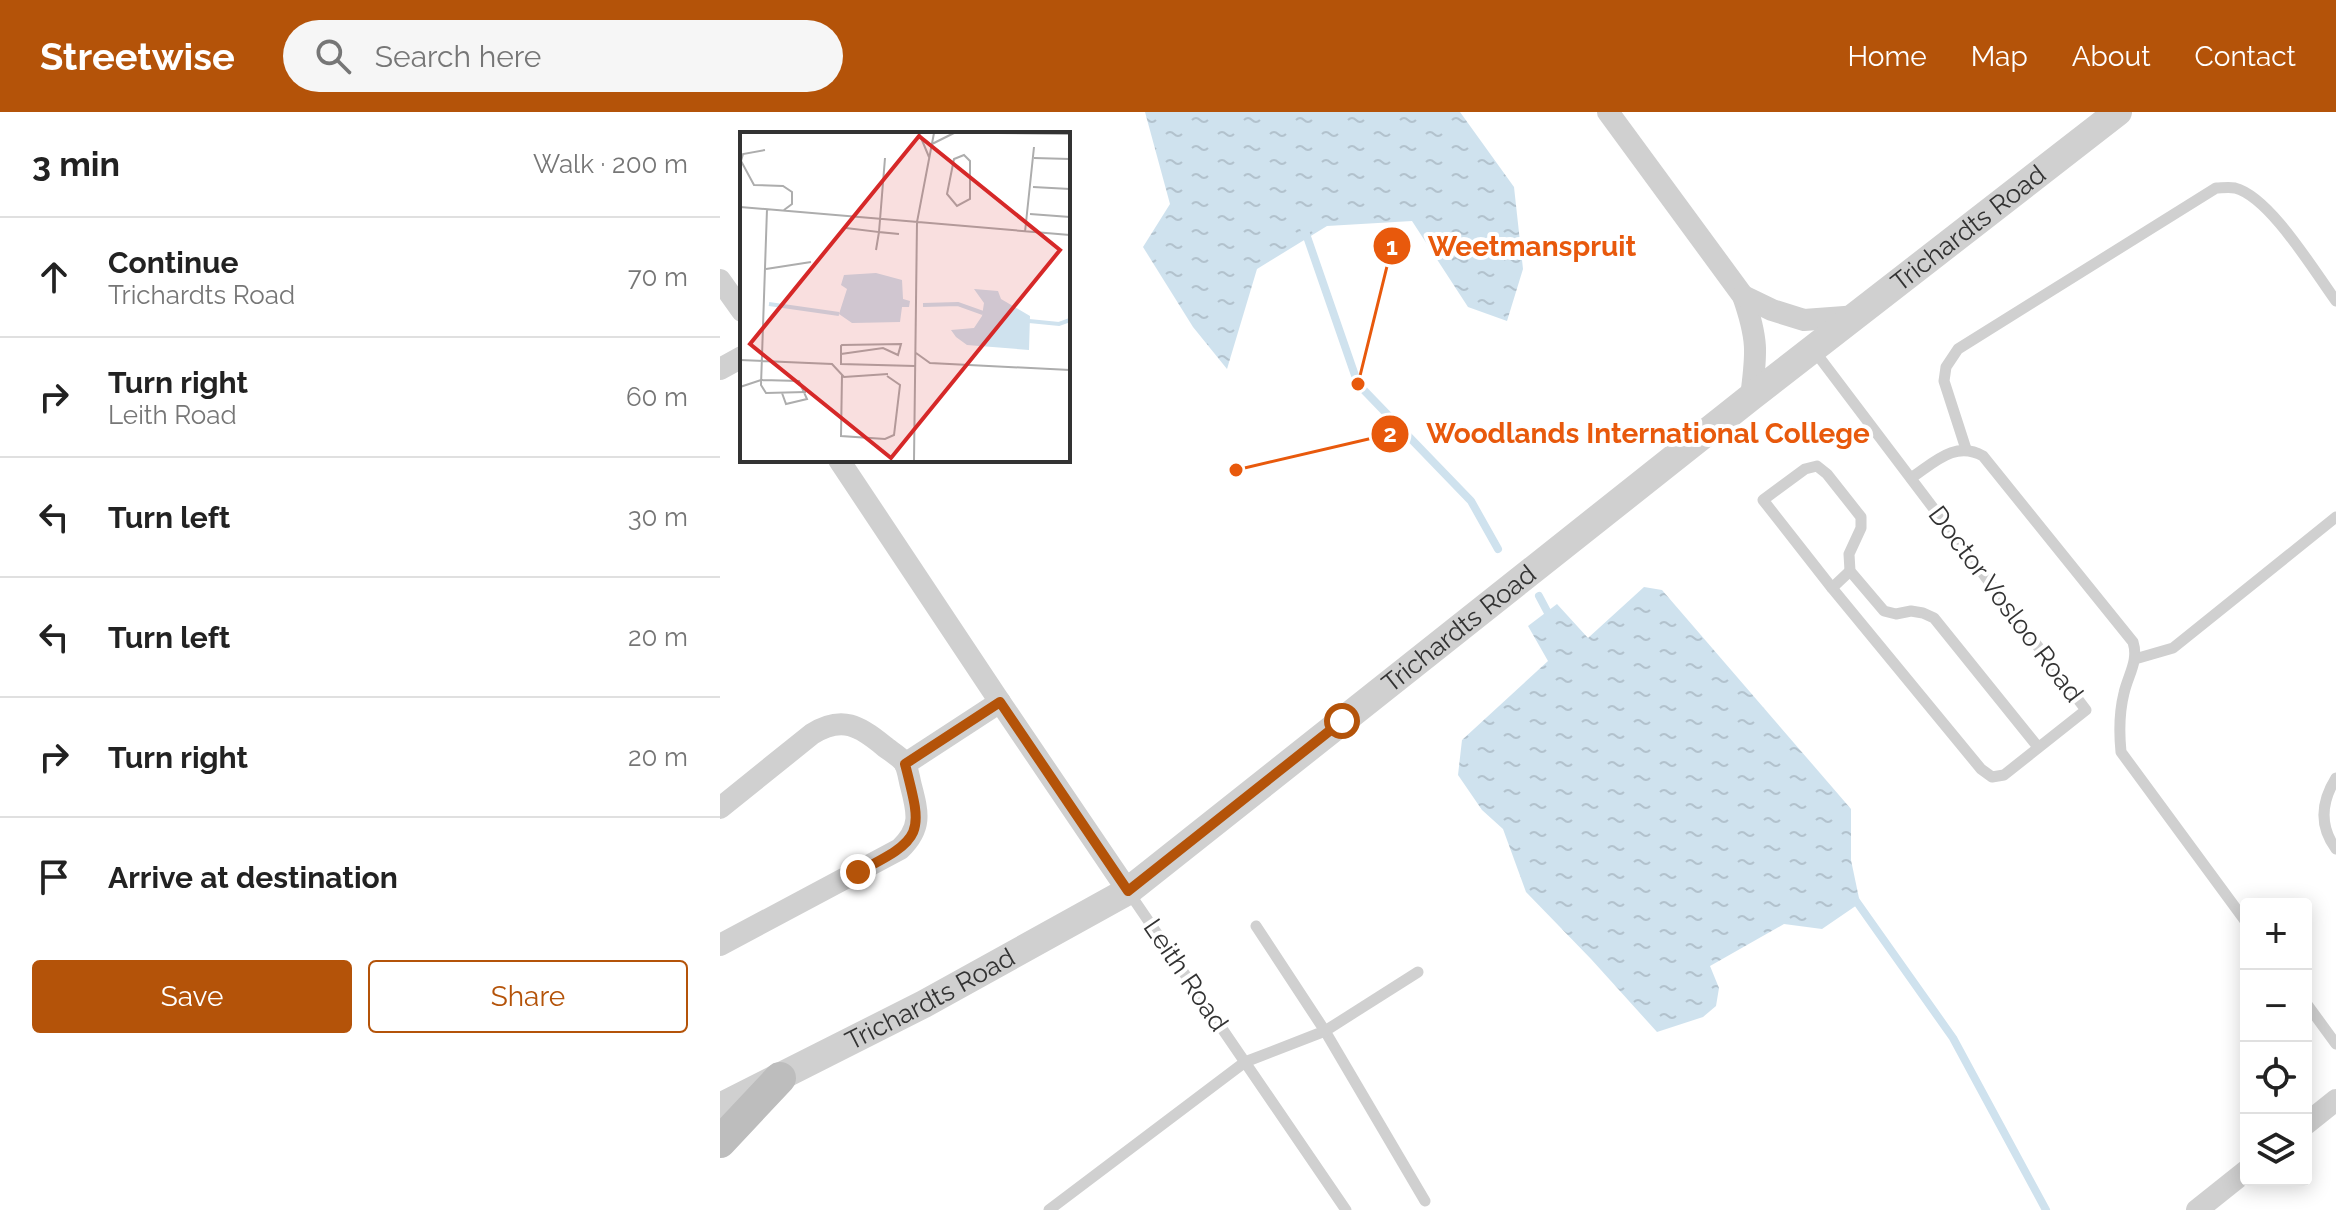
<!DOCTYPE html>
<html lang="en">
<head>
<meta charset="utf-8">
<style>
	body { margin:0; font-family:Raleway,sans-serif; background:#f6f6f6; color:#222 }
	.controls { position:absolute; right:24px; bottom:24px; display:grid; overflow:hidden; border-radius:8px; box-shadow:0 4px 20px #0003 }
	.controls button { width:72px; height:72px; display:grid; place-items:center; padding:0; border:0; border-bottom:2px solid #e0e0e0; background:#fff; color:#222; font:40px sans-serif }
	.stop { position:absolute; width:24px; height:24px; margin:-18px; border:6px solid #b45309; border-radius:50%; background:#fff }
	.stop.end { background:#b45309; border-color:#fff; box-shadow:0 2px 8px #0008 }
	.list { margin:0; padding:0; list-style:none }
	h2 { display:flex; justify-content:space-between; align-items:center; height:104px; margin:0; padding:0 32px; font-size:34px }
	h2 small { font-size:26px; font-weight:400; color:#767676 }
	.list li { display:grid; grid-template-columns:52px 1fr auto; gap:24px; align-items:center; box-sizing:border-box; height:120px; padding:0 32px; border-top:2px solid #e0e0e0 }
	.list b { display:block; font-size:30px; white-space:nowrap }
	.list p { margin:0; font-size:26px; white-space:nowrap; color:#767676 }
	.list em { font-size:26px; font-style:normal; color:#767676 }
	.actions { display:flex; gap:16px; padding:24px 32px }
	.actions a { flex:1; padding:18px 0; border:2px solid #b45309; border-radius:8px; text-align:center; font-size:28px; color:#b45309 }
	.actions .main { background:#b45309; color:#fff }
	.icon { flex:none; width:44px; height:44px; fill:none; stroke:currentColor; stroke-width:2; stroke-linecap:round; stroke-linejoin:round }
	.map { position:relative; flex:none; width:1616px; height:1098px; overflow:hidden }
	header { display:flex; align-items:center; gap:48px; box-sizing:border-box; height:112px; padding:0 40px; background:#b45309; color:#fff }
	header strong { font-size:38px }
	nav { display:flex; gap:44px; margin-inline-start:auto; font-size:28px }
	.search { width:560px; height:72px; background:#f6f6f6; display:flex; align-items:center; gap:20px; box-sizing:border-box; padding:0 28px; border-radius:44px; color:#767676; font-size:30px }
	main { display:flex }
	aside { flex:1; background:#fff }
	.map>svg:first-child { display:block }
	.water { fill:url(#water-ripples) }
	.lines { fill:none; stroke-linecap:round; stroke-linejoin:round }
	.stream { stroke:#cfe2ee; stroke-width:8 }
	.service { stroke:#d0d0d0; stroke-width:11 }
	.minor { stroke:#d0d0d0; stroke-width:22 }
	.tertiary { stroke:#d0d0d0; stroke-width:28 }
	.secondary { stroke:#bdbdbd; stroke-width:32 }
	.route { stroke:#b45309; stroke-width:10 }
	.labels { text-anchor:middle; stroke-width:8; stroke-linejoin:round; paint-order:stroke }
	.street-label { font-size:26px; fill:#333; stroke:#fff }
	.inset-river { fill:none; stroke:#cfe2ee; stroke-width:4 }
	.inset-road { fill:none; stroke:#adadad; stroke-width:2 }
	.view { fill:#d62828; fill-opacity:0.15; stroke:#d62828; stroke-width:4 }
	.inset-edge { fill:none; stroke:#333; stroke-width:4 }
	.leader { fill:none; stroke:#e8590c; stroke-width:3 }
	.callout-dot { fill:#e8590c; stroke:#fff; stroke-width:3 }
	.mark-label { font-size:24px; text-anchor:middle; font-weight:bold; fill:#fff }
	.callout-label { font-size:28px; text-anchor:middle; font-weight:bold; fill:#e8590c; stroke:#fff; stroke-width:8; stroke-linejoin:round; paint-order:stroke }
</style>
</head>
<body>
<header>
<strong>Streetwise</strong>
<div class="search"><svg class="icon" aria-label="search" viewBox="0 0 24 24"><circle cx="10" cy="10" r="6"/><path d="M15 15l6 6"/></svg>Search here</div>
<nav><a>Home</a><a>Map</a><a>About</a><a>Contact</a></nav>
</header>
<main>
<aside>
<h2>3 min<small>Walk · 200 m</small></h2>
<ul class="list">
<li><svg class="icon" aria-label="ahead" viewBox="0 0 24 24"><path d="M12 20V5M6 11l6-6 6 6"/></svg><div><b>Continue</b><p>Trichardts Road</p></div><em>70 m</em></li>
<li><svg class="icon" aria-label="right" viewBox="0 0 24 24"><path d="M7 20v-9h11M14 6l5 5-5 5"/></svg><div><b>Turn right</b><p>Leith Road</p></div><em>60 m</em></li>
<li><svg class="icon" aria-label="left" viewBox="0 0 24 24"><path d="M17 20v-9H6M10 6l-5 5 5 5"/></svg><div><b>Turn left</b></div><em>30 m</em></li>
<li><svg class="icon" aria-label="left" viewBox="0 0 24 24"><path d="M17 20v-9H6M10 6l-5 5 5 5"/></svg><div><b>Turn left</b></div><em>20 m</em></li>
<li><svg class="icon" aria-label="right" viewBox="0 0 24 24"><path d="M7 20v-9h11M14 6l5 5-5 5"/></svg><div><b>Turn right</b></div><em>20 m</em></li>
<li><svg class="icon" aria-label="arrive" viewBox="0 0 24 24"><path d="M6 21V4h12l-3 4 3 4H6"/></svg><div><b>Arrive at destination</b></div></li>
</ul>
<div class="actions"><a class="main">Save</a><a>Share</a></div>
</aside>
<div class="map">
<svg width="1616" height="1098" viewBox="0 0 1616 1098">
	<defs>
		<pattern id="water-ripples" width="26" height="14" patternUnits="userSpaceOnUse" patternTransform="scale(2)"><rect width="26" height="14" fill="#cfe2ee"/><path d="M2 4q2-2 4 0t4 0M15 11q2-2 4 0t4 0" fill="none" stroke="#b2c2cd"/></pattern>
	</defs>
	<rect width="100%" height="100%" fill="#fff"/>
	<g class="water">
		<path d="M425 0H740L794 75 803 157 787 209 748 195 692 109 607 114 537 157 507 257 473 215 423 135 450 92Z"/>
		<path d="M924 475 942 478 1131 697V748L1140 791 1102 817 1064 812 990 854 999 876 996 894 983 905 937 920 871 847 806 780 783 717 762 698 738 663 742 628 828 549 808 514 837 492 868 526Z"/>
	</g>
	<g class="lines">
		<g class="stream">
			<path d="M584 116 638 272 751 389 778 437"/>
			<path d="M819 484 828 501 834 507"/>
			<path d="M1134 786 1233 926 1326 1098"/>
		</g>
		<g class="service">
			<path d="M1093 237 1366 598 1284 663 1272 665 1261 657 1112 476 1043 388 1085 357 1097 354 1107 362 1141 405V416L1129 442 1130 459 1164 499 1176 502 1191 499 1203 501 1214 506 1318 635"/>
			<path d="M1246 337 1224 269 1226 255 1238 237 1496 76C1501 76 1509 75 1515 76 1550 85 1594 159 1616 189"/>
			<path d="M1191 366C1214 351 1235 328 1263 344L1413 530C1419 549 1408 563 1404 581 1399 601 1399 620 1401 640L1526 810"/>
			<path d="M1112 476 1130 459"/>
			<path d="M1415 547 1453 536 1616 405"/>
			<path d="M1616 666C1601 690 1599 714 1616 737"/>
			<path d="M408 779 626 1098"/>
			<path d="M698 860 605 919 705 1089"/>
			<path d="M1586 891 1616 932"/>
			<path d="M329 1098 525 950 605 919 536 814"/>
		</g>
		<g class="minor">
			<path d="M888 0 1023 184C1038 227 1037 240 1031 285"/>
			<path d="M0 168 22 199"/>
			<path d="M1023 184 1052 198 1084 208 1138 204"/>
			<path d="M0 257 22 245"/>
			<path d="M119 348 280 590 408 779"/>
			<path d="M185 652 280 590"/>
			<path d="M0 696 92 622C122 603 140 614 164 634 170 639 179 644 184 650 188 656 189 667 191 674 198 701 202 716 180 737L0 833"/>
			<path d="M1586 1012 1616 988"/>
			<path d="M1477 1098 1526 1059"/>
		</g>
		<path class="tertiary" id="s1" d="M0 995 204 892 408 779 1031 285 1398 0"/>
		<path class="secondary" d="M0 1030 60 966"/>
	</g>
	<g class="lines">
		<path class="route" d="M138 760C205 726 203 722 185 652L280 590 408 779 622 609"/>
	</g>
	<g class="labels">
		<g class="street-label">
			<text dy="9" stroke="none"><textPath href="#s1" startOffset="1532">Trichardts Road</textPath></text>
			<text transform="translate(1286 492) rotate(53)" y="9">Doctor Vosloo Road</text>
			<text dy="9" stroke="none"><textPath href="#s1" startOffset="884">Trichardts Road</textPath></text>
			<text transform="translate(466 863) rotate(56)" y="9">Leith Road</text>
			<text dy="9" stroke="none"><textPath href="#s1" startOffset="236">Trichardts Road</textPath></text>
		</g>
	</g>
	<g transform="translate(20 20)">
		<rect width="330" height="330" fill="#fff"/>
		<path d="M136 141 162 148 163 167 170 169 169 175H162L160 190 112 191 99 182 107 157 101 153 104 143ZM234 157 258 159 261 167 290 184 289 218 227 213 216 205 211 198 234 196 242 184 244 171Z" fill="#cfe2ee"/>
		<path class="inset-river" d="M29 172 99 182M183 173 218 172 243 181M289 189 319 192 330 188"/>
		<path class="inset-road" d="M179 1 189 25M257 1 330 2M192 12 214 1M25 18 3 22 1 29 14 53 43 54 52 60V72L44 78M224 23 230 29V67L217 74 207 62 214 27ZM145 26 139 100 159 102M294 26 330 27M293 55 330 57M0 75 330 103M27 77 21 253 26 261 66 260M290 82 330 85M106 96 139 100 136 118M285 100 294 15M26 137 71 130M176 221 190 231 330 238M101 222 143 216 158 223 161 212 102 213 101 214V232L175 234M0 228 92 232 104 245 148 242M102 243 101 304 145 307 154 303 160 253 147 244M0 255 21 248 59 249 67 267 46 272 42 261M174 329 177 90 194 1"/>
		<path class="view" d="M179 4 320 118 151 326 10 212Z"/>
		<rect width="330" height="330" class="inset-edge"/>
	</g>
	<path class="leader" d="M638 272L672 134M516 358L670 322"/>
	<g class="callout-dot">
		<circle cx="638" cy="272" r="8"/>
		<circle cx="516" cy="358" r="8"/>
		<circle cx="672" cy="134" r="20"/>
		<circle cx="670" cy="322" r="20"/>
	</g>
	<g class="mark-label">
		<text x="672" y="143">1</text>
		<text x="670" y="330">2</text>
	</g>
	<g class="callout-label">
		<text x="812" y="144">Weetmanspruit</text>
		<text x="928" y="331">Woodlands International College</text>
	</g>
</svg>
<div class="controls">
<button>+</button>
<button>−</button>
<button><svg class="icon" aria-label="locate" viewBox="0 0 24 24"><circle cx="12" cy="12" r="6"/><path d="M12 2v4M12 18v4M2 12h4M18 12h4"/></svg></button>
<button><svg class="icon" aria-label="layers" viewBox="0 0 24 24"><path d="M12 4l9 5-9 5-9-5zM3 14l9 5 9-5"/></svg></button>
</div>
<div class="stop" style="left:622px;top:609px"></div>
<div class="stop end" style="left:138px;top:760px"></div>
</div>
</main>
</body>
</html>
